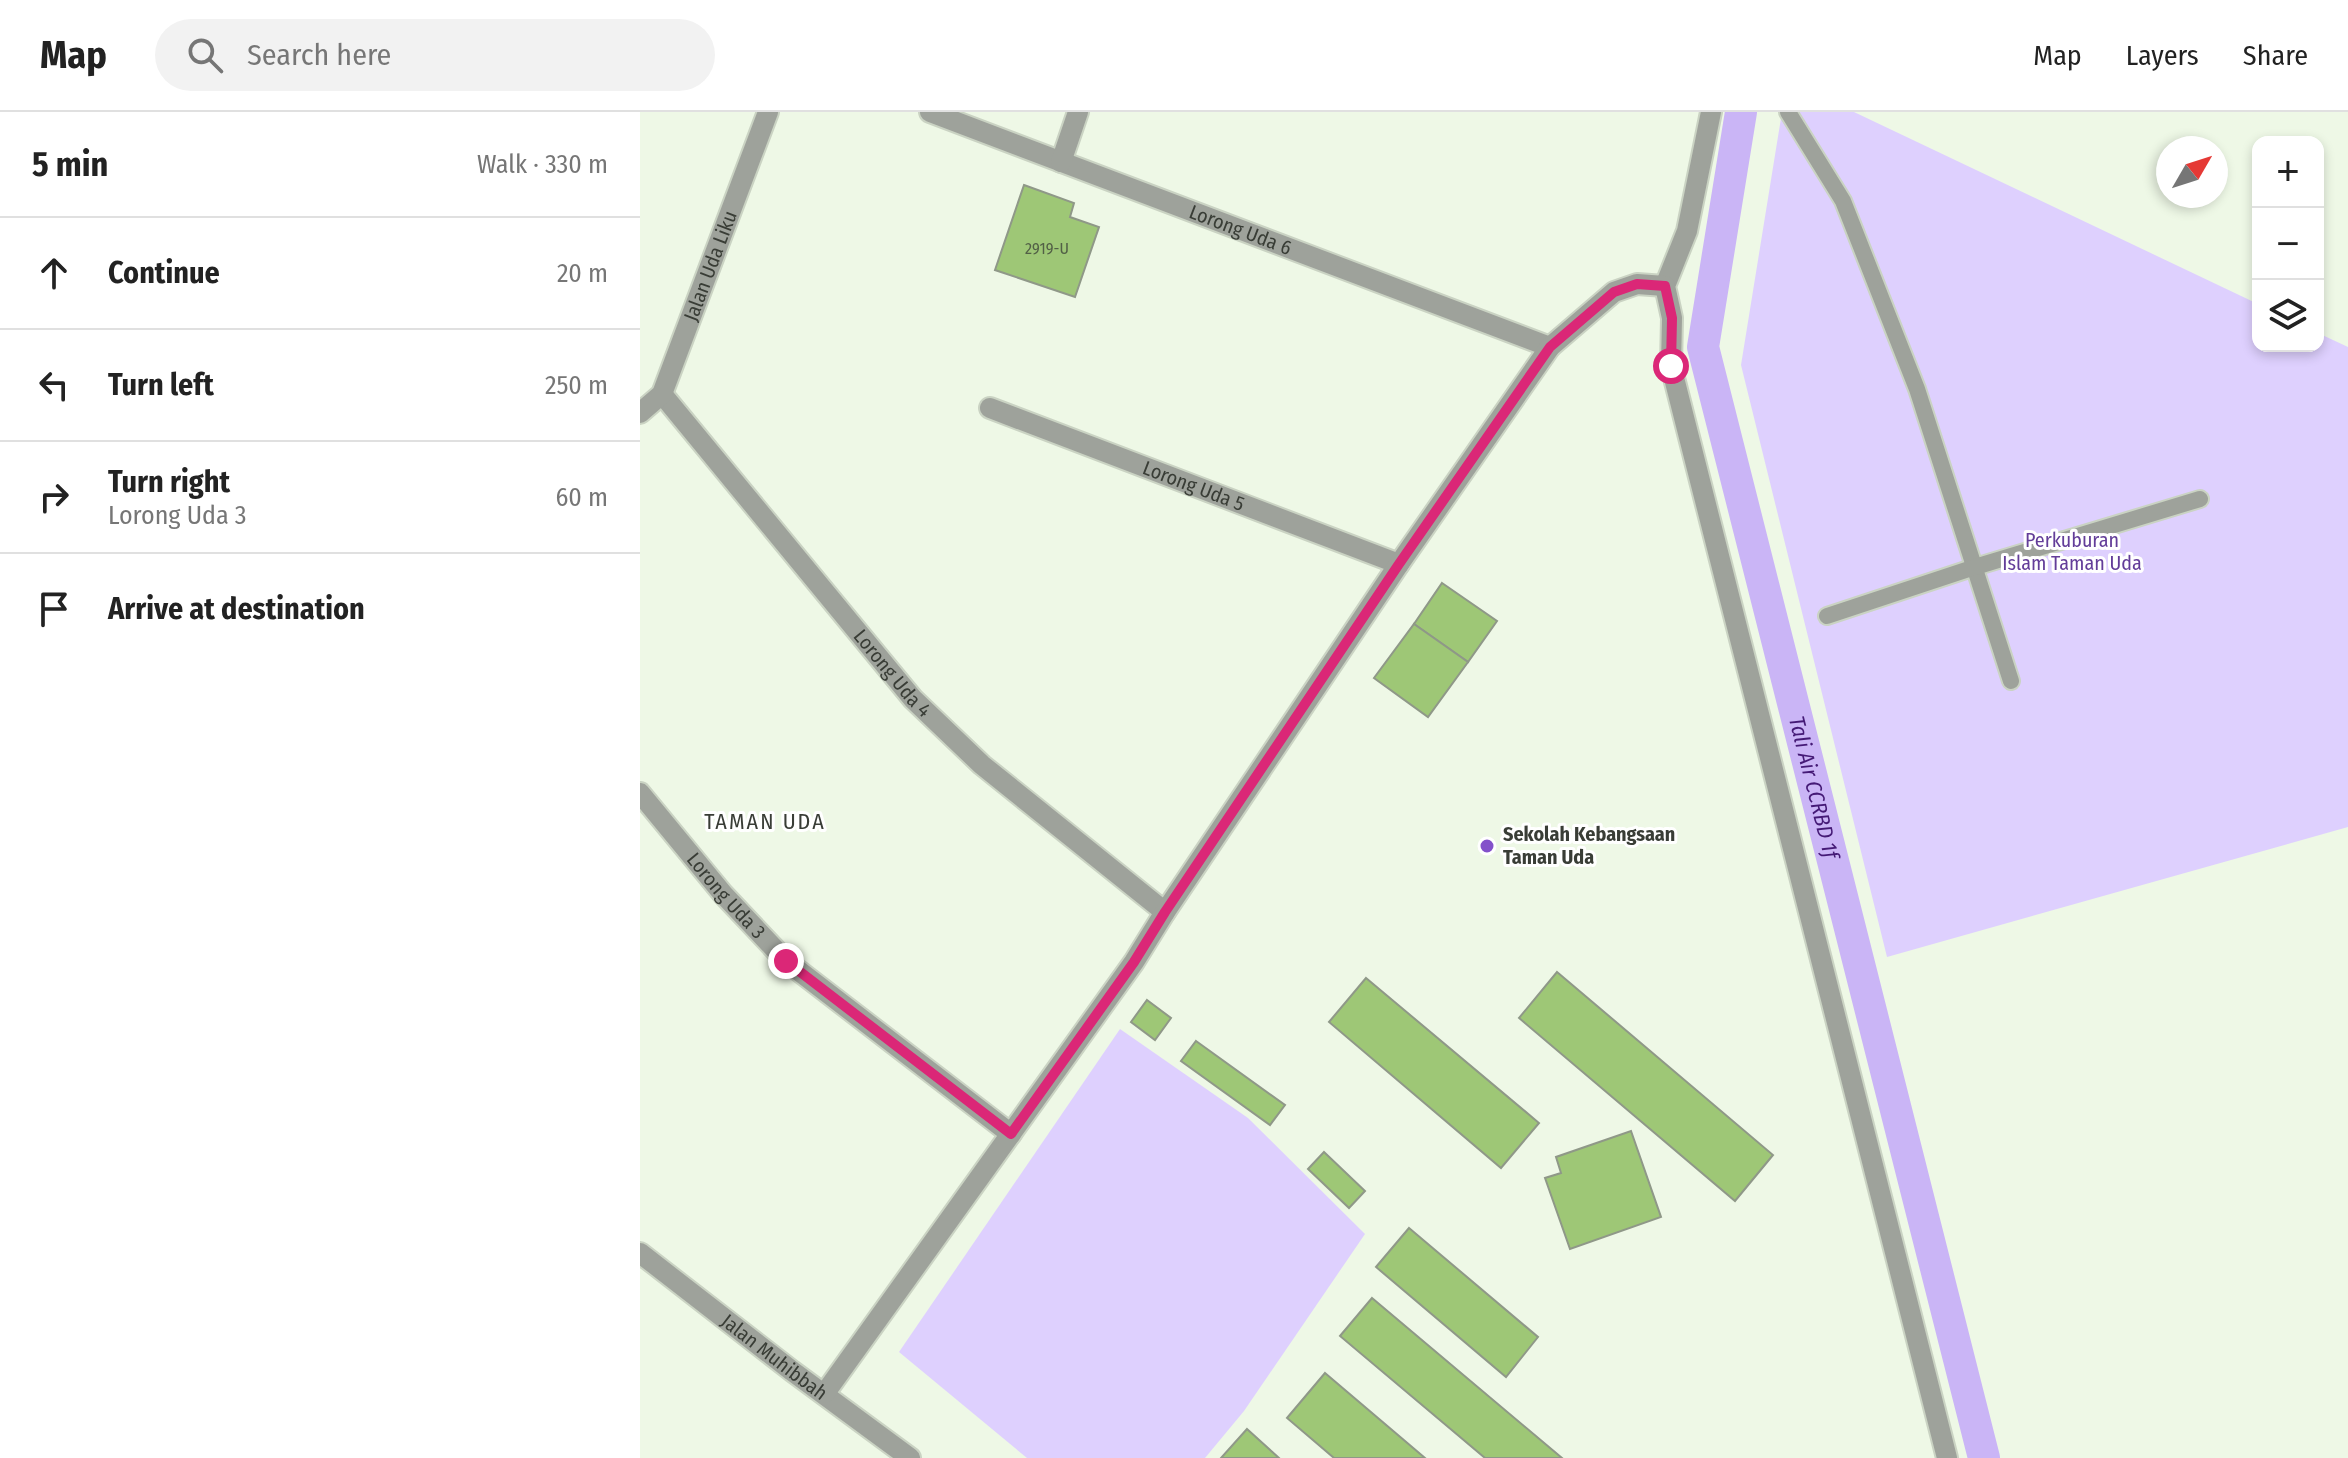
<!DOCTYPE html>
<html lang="en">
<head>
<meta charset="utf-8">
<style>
	body { margin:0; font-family:"Fira Sans Condensed",sans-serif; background:#f2f2f2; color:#222 }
	.controls { position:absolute; right:24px; top:24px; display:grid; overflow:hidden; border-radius:16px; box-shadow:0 4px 12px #0003 }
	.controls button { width:72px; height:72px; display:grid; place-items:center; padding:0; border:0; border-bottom:2px solid #e0e0e0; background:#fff; color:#222; font:40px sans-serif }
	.compass { position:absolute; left:1516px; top:24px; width:72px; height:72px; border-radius:50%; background:#fff; box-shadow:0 4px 12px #0003; rotate:51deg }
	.stop { position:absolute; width:24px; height:24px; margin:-18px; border:6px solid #db2777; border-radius:50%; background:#fff }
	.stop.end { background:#db2777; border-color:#fff; box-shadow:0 2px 8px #0008 }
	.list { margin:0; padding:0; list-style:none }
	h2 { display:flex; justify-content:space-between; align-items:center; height:104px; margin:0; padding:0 32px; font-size:34px }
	h2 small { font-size:26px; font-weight:400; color:#767676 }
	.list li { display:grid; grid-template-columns:52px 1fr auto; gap:24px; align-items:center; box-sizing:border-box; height:112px; padding:0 32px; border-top:2px solid #e0e0e0 }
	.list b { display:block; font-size:30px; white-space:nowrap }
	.list p { margin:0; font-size:26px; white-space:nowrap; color:#767676 }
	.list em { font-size:26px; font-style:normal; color:#767676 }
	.icon { flex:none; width:44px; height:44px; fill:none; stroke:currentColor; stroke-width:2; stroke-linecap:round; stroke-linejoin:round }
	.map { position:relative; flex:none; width:1708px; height:1346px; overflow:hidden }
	header { display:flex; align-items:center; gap:48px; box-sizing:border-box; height:112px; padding:0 40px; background:#fff; border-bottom:2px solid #e0e0e0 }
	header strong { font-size:38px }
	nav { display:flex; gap:44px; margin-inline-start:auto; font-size:28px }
	.search { width:560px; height:72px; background:#f2f2f2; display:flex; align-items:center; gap:20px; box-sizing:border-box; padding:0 28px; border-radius:44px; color:#767676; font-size:30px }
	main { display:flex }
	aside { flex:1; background:#fff }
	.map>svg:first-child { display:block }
	.green { fill:#ded0fe }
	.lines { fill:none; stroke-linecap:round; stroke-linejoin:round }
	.canal { stroke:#cab5f6; stroke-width:32 }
	.building { fill:#9ec776; stroke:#8f9888; stroke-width:2 }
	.service-casing { stroke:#cad3c3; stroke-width:20 }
	.minor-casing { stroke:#cad3c3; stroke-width:24 }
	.service { stroke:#9ea29b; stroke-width:16 }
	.minor { stroke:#9ea29b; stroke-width:20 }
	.route { stroke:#db2777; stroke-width:10 }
	.poi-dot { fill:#8351ca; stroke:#fff; stroke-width:3 }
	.labels { text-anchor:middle; stroke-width:6; stroke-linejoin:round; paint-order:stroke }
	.number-label { font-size:16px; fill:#526046 }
	.street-label { font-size:20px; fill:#393d36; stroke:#fff }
	.park-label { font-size:20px; fill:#633d99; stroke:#fff }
	.poi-label { font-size:20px; font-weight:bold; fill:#393d36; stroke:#fff; text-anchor:start }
	.water-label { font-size:22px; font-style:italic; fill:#451a76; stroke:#fff }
	.neighbourhood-label { font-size:22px; letter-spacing:2px; fill:#393d36; stroke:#fff }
</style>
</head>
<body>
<header>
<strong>Map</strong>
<div class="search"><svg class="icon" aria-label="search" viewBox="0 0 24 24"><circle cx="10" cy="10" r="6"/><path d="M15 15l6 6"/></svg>Search here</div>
<nav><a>Map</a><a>Layers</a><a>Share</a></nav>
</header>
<main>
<aside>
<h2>5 min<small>Walk · 330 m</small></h2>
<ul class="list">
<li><svg class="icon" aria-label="ahead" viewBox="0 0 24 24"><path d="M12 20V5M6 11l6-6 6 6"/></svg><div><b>Continue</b></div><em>20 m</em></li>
<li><svg class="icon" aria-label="left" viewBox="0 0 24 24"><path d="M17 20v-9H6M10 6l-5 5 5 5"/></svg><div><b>Turn left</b></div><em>250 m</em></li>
<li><svg class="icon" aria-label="right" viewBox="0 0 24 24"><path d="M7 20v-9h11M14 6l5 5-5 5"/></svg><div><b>Turn right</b><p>Lorong Uda 3</p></div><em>60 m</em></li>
<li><svg class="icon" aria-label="arrive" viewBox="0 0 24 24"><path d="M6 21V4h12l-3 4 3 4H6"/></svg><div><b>Arrive at destination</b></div></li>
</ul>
</aside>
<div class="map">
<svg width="1708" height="1346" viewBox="0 0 1708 1346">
	<rect width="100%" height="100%" fill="#eef8e6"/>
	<g class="green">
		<path d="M1142 0H1214L1618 192V234H1678V221L1708 235V715L1247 845 1101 253Z"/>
		<path d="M480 917 608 1006 725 1122 604 1299 565 1346H387L259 1240Z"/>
	</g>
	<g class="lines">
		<path class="canal" id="s1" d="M1101 0 1063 235 1344 1346"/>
	</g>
	<g class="building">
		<path d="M384 73 434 91 430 105 459 115 435 185 355 158Z"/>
		<path d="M802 471 857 509 828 550 774 512Z"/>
		<path d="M774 512 828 550 788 605 734 566Z"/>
		<path d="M917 860 1133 1043 1095 1089 879 906Z"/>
		<path d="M726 866 899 1011 861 1056 689 910Z"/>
		<path d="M507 888 531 906 515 928 491 910Z"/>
		<path d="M556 929 645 993 630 1013 541 949Z"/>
		<path d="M991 1019 1021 1105 930 1137 905 1066 921 1061 916 1045Z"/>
		<path d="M684 1040 725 1079 709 1096 668 1057Z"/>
		<path d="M769 1116 898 1225 866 1265 736 1155Z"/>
		<path d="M732 1186 922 1346H845L700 1224Z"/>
		<path d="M685 1261 785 1346H694L647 1306Z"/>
		<path d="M607 1317 639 1346H581Z"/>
	</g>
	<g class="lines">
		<defs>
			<g id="service">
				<path d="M1148 0 1203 89 1277 277 1371 569"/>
				<path d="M1187 504 1335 455 1560 387"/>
			</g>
			<g id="minor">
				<path id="s2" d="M290 0 910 235"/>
				<path d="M1071 0 1047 119 1025 174 1032 206 1031 254 1307 1346"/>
				<path d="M421 50 438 0"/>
				<path id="s3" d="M22 282 273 587 342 653 525 800"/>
				<path id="s4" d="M350 296 759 452"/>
				<path id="s5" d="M0 301 22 282 128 0"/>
				<path id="s6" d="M0 681 83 782 146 849 371 1022"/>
				<path id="s7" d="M0 1141 152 1259 270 1346"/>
				<path d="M185 1281 494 850 525 800 759 452 910 235 974 180 997 172 1025 174"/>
			</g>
		</defs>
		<use href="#service" class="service-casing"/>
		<use href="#minor" class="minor-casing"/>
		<use href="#service" class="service"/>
		<use href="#minor" class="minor"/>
	</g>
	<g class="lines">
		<path class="route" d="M146 849 371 1022 494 850 525 800 759 452 910 235 974 180 997 172 1025 174 1032 206 1031 254"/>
	</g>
	<circle class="poi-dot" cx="847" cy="734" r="8"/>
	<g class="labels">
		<g class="number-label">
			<text x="407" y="142">2919-U</text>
		</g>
		<g class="street-label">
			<text dy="7" stroke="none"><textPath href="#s2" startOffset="332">Lorong Uda 6</textPath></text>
			<text dy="7" stroke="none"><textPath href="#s5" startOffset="166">Jalan Uda Liku</textPath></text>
			<text dy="7" stroke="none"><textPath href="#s4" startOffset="218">Lorong Uda 5</textPath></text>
			<text dy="7" stroke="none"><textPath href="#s3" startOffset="362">Lorong Uda 4</textPath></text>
			<text dy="7" stroke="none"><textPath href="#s6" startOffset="134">Lorong Uda 3</textPath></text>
			<text dy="7" stroke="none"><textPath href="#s7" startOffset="170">Jalan Muhibbah</textPath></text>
		</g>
		<g class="park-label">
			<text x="1432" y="435">Perkuburan<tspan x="1432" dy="23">Islam Taman Uda</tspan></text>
		</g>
		<g class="poi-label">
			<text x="863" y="729">Sekolah Kebangsaan<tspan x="863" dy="23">Taman Uda</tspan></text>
		</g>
		<g class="water-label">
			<text dy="8" stroke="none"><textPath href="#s1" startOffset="692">Tali Air CCRBD 1f</textPath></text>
		</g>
		<g class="neighbourhood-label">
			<text x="125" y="717">TAMAN UDA</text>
		</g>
	</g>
</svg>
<div class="controls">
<button>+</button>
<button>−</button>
<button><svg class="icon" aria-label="layers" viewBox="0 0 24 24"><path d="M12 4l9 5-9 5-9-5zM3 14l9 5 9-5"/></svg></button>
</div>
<svg class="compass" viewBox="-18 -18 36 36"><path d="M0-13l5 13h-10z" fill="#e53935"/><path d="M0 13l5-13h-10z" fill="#767676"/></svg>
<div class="stop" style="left:1031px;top:254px"></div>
<div class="stop end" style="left:146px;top:849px"></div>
</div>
</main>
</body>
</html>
